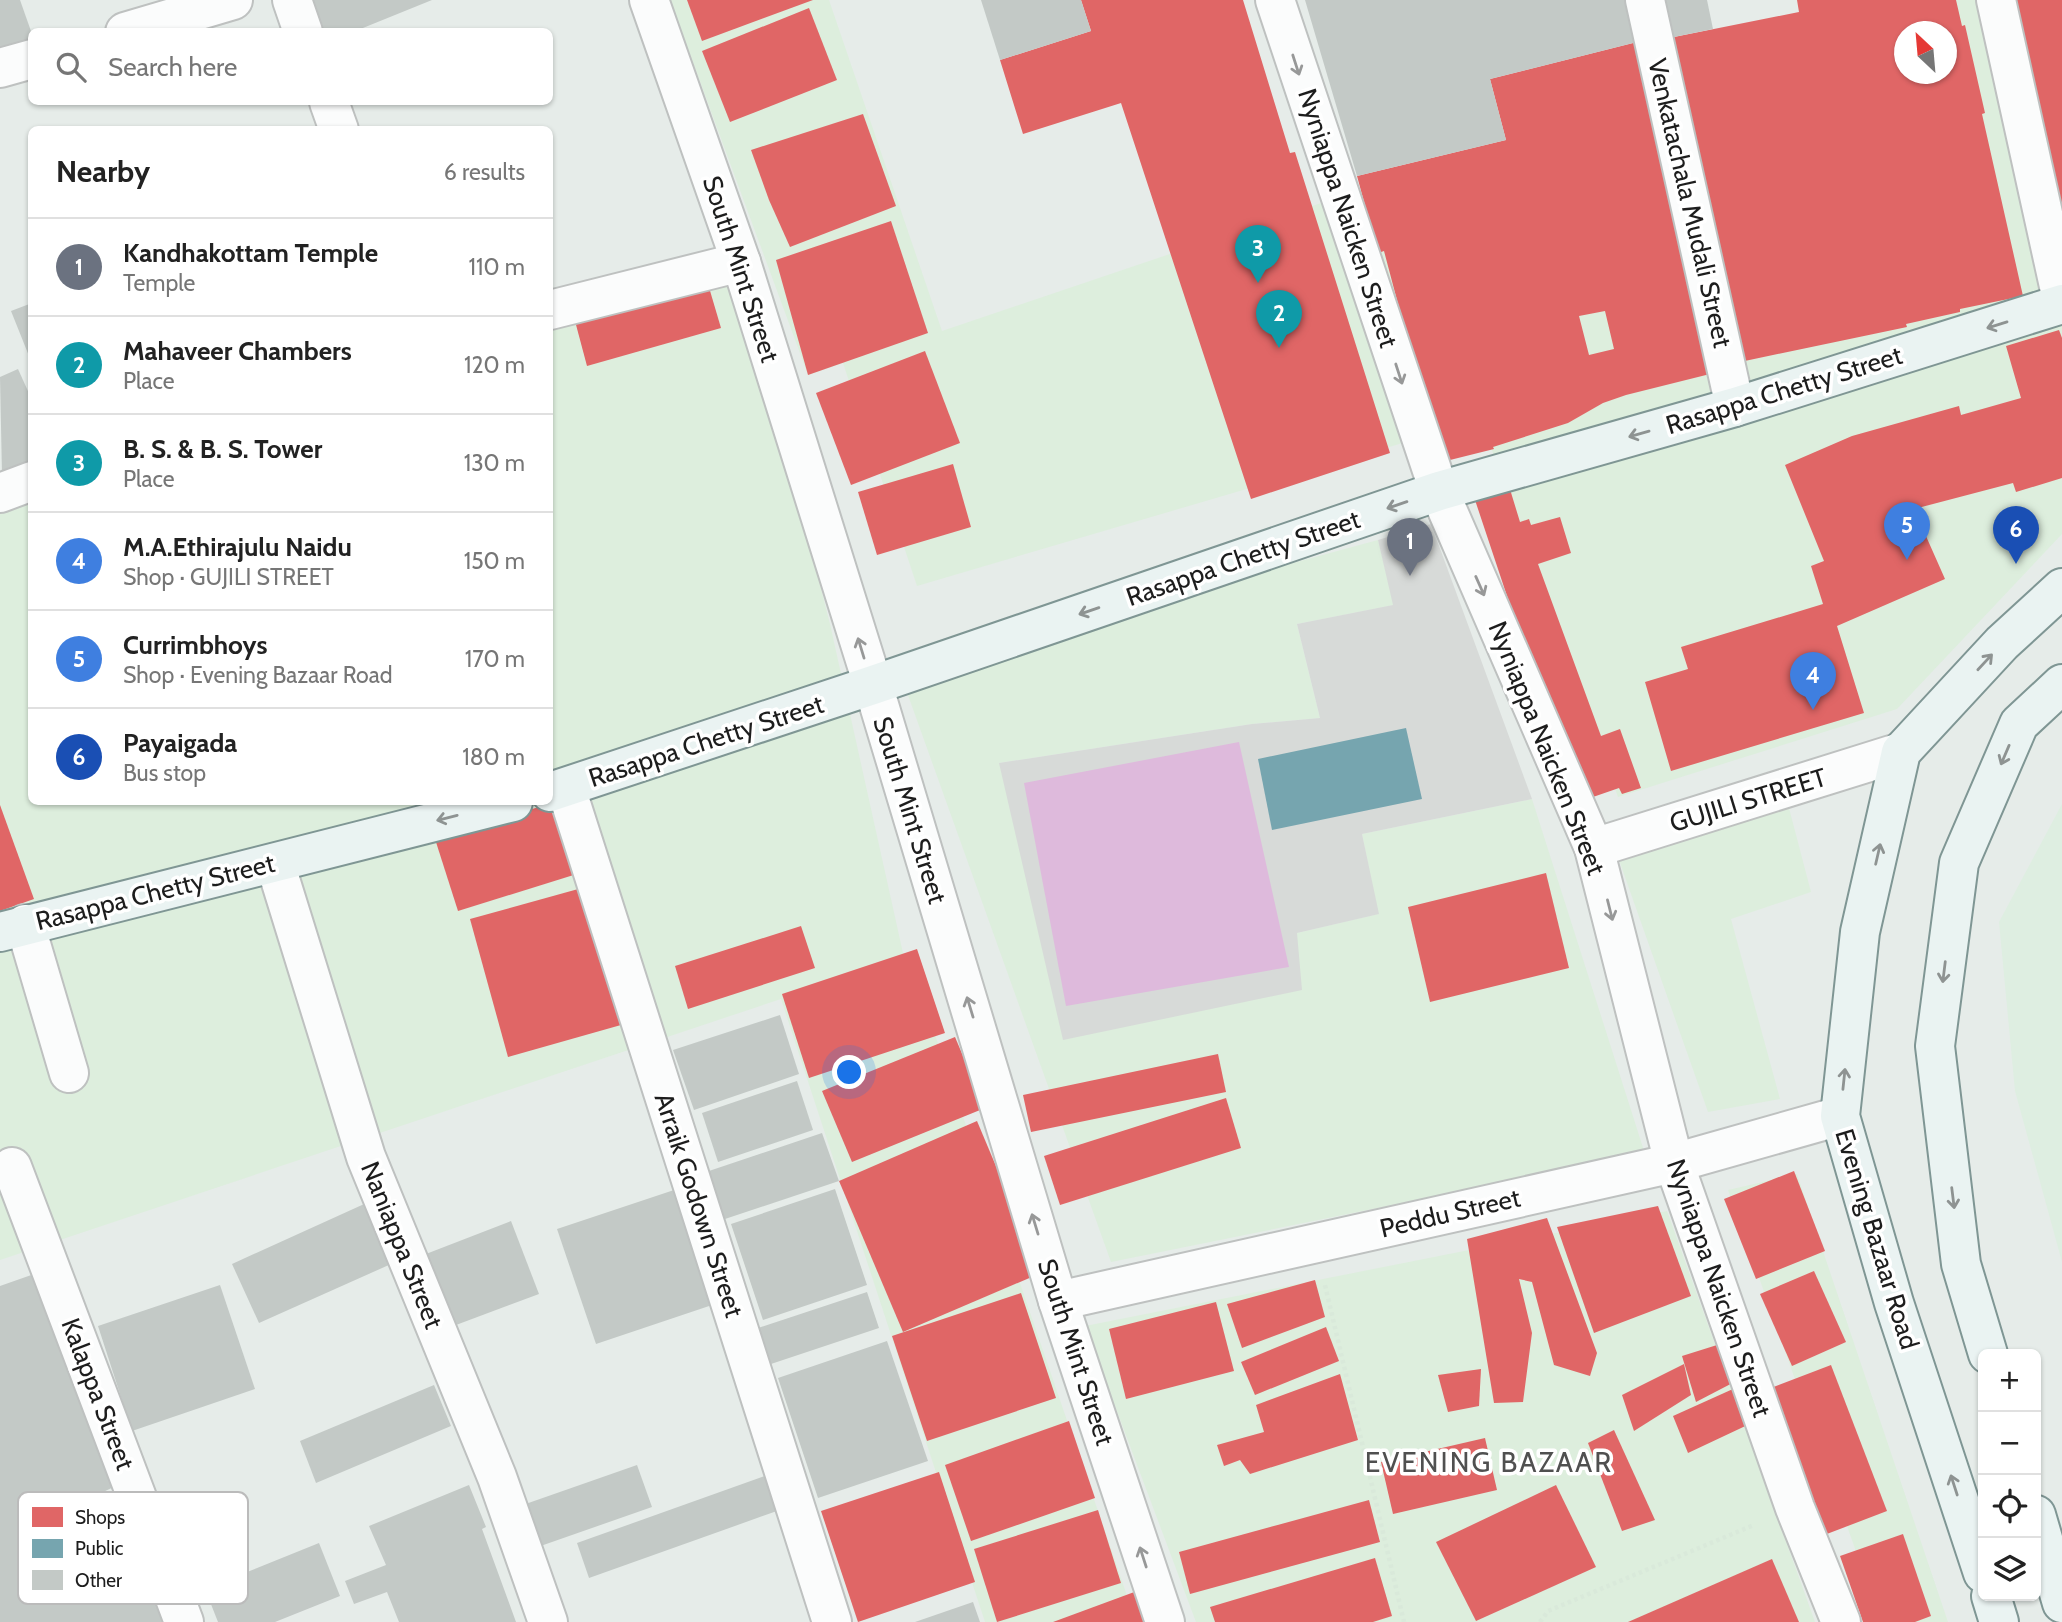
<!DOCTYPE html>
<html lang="en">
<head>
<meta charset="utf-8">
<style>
	body { margin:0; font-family:Cabin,sans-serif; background:#f2f2f2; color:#222 }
	.controls { position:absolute; right:21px; bottom:21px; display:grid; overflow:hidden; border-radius:10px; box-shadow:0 2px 5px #0004 }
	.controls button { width:63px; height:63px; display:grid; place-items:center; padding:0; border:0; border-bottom:2px solid #e0e0e0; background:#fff; color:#222; font:35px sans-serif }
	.compass { position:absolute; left:1894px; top:21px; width:63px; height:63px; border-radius:50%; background:#fff; box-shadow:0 2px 5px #0004; rotate:334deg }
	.you { position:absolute; left:850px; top:1073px; width:24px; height:24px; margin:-18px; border:5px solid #fff; border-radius:50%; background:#1a73e8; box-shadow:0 0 0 10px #1a73e833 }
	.badge { display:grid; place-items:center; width:46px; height:46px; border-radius:50%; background:#db2777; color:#fff; font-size:23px; font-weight:700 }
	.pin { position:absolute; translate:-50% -58px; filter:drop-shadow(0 2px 4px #0008) }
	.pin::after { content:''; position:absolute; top:37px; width:24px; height:21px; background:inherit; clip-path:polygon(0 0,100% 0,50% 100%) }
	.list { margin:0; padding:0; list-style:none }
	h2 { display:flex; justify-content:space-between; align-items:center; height:91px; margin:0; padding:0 28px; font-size:30px }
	h2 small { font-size:23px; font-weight:400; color:#767676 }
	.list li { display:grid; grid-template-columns:46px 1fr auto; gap:21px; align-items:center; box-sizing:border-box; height:98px; padding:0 28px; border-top:2px solid #e0e0e0 }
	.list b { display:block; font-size:26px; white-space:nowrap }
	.list p { margin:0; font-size:23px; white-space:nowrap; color:#767676 }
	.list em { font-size:23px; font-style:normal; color:#767676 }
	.icon { flex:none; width:38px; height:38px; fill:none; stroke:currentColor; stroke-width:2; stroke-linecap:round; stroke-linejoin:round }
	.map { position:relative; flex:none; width:2062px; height:1622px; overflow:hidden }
	.search { position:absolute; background:#fff; box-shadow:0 2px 5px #0004; left:28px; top:28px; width:525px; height:77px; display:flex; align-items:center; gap:18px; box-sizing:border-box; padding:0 24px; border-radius:10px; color:#767676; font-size:26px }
	.panel { position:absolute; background:#fff; box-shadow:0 2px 5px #0004; left:28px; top:126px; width:525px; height:679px; border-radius:10px }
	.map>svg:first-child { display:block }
	.commercial { fill:#ded; fill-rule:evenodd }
	.religious { fill:#d7dad8 }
	.military { fill:#deeee1 }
	.water { fill:#debadc }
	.shops { fill:#e06666; fill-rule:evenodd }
	.public { fill:#76a5af }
	.building { fill:#c3c9c6 }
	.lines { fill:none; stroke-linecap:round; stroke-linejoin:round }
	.street-casing { stroke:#bec1c0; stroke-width:42 }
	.secondary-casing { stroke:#7f9694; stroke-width:42 }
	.path { stroke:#d9e9da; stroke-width:4.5; stroke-dasharray:3.5 3.5; stroke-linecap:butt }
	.street { stroke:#fbfcfc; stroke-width:38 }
	.secondary { stroke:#eaf3f2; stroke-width:38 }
	.oneway { stroke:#979898 }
	.oneway2 { stroke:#8e9392 }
	.labels { text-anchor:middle; stroke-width:7; stroke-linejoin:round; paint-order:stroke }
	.street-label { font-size:26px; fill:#1d1d1d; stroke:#fff }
	.neighbourhood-label { font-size:28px; letter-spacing:2px; fill:#505050; stroke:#fff }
	.key { fill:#fff; stroke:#bbb; stroke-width:2 }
	.key-label { font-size:19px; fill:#1d1d1d }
</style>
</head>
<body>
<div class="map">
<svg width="2062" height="1622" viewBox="0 0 2062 1622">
	<rect width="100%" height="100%" fill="#e6ece9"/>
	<g class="commercial">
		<path d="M670 0H829L942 331 1306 208 1948 0H2062V534L1897 709 1618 797 1481 420 917 586 843 363 808 375ZM1904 32H1946V74H1904Z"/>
		<path d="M739 267 830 624 903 953H907L1136 1622H985L781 999 0 1260V500L31 489 32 802H550V320Z"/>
		<path d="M1378 540 1394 605 1297 624 1320 718 1252 724 999 763 1297 933 1378 914 1362 834 1532 799 1645 1154 1111 1262 899 670Z"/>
		<path d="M1789 808 1811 892 1731 919 1780 1099 1708 1112 1619 860Z"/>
		<path d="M1797 1174 1948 1622H1881L1728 1190Z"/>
		<path d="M1667 1211 1815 1622H1196L1085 1326Z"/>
	</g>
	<path class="religious" d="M1431 524 1532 799 1362 834 1379 914 1297 933 1302 990 1063 1040 999 763 1252 724 1320 718 1297 624 1393 605 1378 540Z"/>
	<path class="military" d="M2062 804V1262L2015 1091 1999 922Z"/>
	<path class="water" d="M1239 742 1289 967 1066 1006 1024 783Z"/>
	<g class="shops">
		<path d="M687 0H813L702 41Z"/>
		<path d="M1081 0H1243L1290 153 1295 152 1390 453 1251 499 1121 103 1023 134 1000 60 1091 31Z"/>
		<path d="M1797 0H1956L1962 26 1965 25 1985 113 1982 114 2023 296 1960 309V312L1906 324 1907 327 1740 362 1664 39 1799 12ZM1904 32H1946L1947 74H1904Z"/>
		<path d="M2016 0H2062V222L2029 69Z"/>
		<path d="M809 8 837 80 730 122 702 51Z"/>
		<path d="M1637 42 1718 372 1626 395 1603 403 1568 423 1493 447 1494 449 1446 461 1400 320 1402 319 1384 251 1378 253 1357 176 1506 140 1490 79ZM1605 311 1614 349 1589 355 1579 316Z"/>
		<path d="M863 114 896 206 790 247 769 200 751 150Z"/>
		<path d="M891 221 928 333 808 375 776 260Z"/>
		<path d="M708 284 721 328 587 366 575 321Z"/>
		<path d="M2059 330 2062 338V478L2016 492 2013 483 1914 509 1945 579 1837 626 1864 713 1671 771 1645 682 1688 669 1681 647 1823 604 1811 566 1824 561 1785 465 1852 436 1959 406 1961 415 2021 398 2006 346Z"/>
		<path d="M925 351 960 443 851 485 816 393Z"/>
		<path d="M953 464 971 527 877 555 858 492Z"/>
		<path d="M1509 486 1520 522 1529 519 1531 525 1560 517 1571 553 1538 564 1601 736 1620 729 1641 788 1622 794 1619 788 1593 797 1574 778 1519 632 1474 497Z"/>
		<path d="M558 801 580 873 458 911 435 839Z"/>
		<path d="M0 805 34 899 0 911Z"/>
		<path d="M1546 873 1569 968 1430 1002 1408 907Z"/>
		<path d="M589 886 628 1023 508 1057 470 919Z"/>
		<path d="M801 926 815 968 688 1009 675 966Z"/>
		<path d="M917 949 945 1033 809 1078 782 994Z"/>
		<path d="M955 1037 985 1108 852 1162 822 1091Z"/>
		<path d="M1218 1054 1226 1092 1031 1132 1023 1095Z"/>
		<path d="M1226 1098 1241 1148 1060 1205 1044 1156Z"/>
		<path d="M977 1121 1041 1273 903 1332 839 1181Z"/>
		<path d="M1794 1171 1825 1251 1756 1279 1724 1199Z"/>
		<path d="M1658 1206 1691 1296 1594 1333 1557 1227Z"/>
		<path d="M1547 1218 1597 1353 1590 1376 1554 1365 1532 1282 1519 1279 1532 1333 1523 1402 1494 1403 1467 1239Z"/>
		<path d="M1814 1271 1846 1342 1792 1366 1760 1294Z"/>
		<path d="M1315 1280 1325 1317 1242 1348 1227 1304Z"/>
		<path d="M1021 1293 1056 1398 927 1441 892 1336Z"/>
		<path d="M1216 1302 1234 1371 1126 1399 1109 1329Z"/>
		<path d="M1326 1327 1339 1361 1255 1395 1241 1362Z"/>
		<path d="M1733 1340 1744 1377 1696 1402 1682 1356Z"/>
		<path d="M1684 1364 1691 1395 1634 1431 1622 1395Z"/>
		<path d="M1831 1365 1887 1511 1819 1537 1763 1391Z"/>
		<path d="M1481 1369 1479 1406 1448 1412 1438 1375Z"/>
		<path d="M1340 1374 1358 1440 1250 1474 1240 1460 1224 1466 1217 1445 1264 1432 1256 1405Z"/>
		<path d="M1744 1384 1756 1421 1688 1453 1673 1416Z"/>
		<path d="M1069 1421 1095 1498 971 1541 945 1465Z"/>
		<path d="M1614 1430 1655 1520 1622 1531 1588 1443Z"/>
		<path d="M1485 1438 1497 1490 1393 1514 1381 1462Z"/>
		<path d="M939 1472 975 1582 858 1622 821 1511Z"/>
		<path d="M1556 1485 1596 1567 1476 1621 1436 1542Z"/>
		<path d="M1369 1500 1380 1542 1190 1594 1179 1552Z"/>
		<path d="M1098 1510 1121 1583 997 1622 974 1549Z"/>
		<path d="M1903 1534 1931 1616 1915 1622H1863L1840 1556Z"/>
		<path d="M1375 1558 1392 1616 1373 1622H1215L1210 1607Z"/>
		<path d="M1772 1559 1799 1622H1628Z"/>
		<path d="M1137 1591 1148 1622H1053Z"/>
	</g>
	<path class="public" d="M1406 728 1422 799 1272 830 1258 759Z"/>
	<g class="building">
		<path d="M0 0H20L32 34V51L0 62Z"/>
		<path d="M302 0H432L353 32H314Z"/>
		<path d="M981 0H1081L1091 31 1000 60Z"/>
		<path d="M1305 0H1630L1637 42 1490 79 1506 140 1357 176Z"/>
		<path d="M1655 0H1707L1713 29 1664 39Z"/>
		<path d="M32 303V361H31L11 311Z"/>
		<path d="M18 369 32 400V462L2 475 0 377Z"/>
		<path d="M780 1015 799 1074 694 1110 673 1050Z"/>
		<path d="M797 1081 813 1130 718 1162 702 1113Z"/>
		<path d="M822 1133 839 1181 716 1222 700 1174Z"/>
		<path d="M689 1185 727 1300 596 1344 557 1229Z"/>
		<path d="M835 1189 867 1285 763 1320 731 1224Z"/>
		<path d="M373 1200 400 1260 259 1323 232 1264Z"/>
		<path d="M511 1221 539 1294 440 1331 413 1259Z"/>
		<path d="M37 1273 118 1485 101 1493 120 1535 135 1529 168 1622H0V1286Z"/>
		<path d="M220 1285 255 1389 132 1431 98 1326Z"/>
		<path d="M867 1292 879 1328 765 1366 752 1330Z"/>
		<path d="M887 1341 928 1461 818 1498 778 1378Z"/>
		<path d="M434 1385 451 1426 316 1483 300 1441Z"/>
		<path d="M637 1465 652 1507 532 1549 517 1507Z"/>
		<path d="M779 1471 791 1506 589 1578 577 1543Z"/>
		<path d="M469 1485 486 1527 482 1529 516 1622H399L387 1592 354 1604 345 1581 386 1565 369 1526Z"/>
		<path d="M319 1543 340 1596 275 1622H218L205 1589Z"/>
		<path d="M973 1602 980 1622H915Z"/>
	</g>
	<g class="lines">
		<defs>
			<g id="street">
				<path d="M292 0 303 32"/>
				<path d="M649 0 741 262 873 685 1058 1301 1165 1622"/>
				<path d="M1275 0 1439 491 1594 848 1674 1163 1795 1508 1841 1622"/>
				<path d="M1645 0 1735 407"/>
				<path d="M1996 0 2062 300"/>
				<path d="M125 32 233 0"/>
				<path d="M0 68 32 59"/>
				<path d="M329 102 339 130"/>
				<path d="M550 310 741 262"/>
				<path d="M0 493 32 481"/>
				<path d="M566 788 832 1622"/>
				<path d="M1594 848 1901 752"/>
				<path d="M275 863 366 1157 497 1477 548 1622"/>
				<path d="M25 924 69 1073"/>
				<path d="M12 1167 184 1622"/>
				<path d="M1058 1301 1674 1163 1840 1116"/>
			</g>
			<g id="secondary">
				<path d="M550 792 873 685 1439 491 1735 407 2062 304"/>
				<path d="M0 932 513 802"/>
				<path d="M1988 1354 1961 1264 1935 1046 1959 863 2019 724 2062 684"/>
				<path d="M2036 1515 2062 1603"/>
				<path d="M1983 1573 1894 1303 1840 1116 1860 932 1901 752 2002 643 2062 588"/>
				<path d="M1991 1596 1999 1622"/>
			</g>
		</defs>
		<use href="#street" class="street-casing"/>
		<use href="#secondary" class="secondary-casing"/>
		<g class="path">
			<path d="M1325 1285 1404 1622"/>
			<path d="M1540 1622 1548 1611 1754 1525"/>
		</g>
		<use href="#street" class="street"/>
		<use href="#secondary" class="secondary"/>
	</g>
	<defs><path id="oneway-shaft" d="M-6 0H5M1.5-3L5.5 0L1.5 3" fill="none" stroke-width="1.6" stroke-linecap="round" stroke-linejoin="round" transform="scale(1.75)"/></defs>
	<g class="oneway">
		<use href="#oneway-shaft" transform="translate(1296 65) rotate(72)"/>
		<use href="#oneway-shaft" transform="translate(1399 374) rotate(72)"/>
		<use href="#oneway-shaft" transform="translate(1480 586) rotate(66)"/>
		<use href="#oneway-shaft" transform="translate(861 648) rotate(-107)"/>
		<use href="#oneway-shaft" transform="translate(1610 910) rotate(76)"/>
		<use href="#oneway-shaft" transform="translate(970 1007) rotate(-107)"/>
		<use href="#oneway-shaft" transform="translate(1035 1224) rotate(-107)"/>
		<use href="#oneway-shaft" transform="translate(1143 1557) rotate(-108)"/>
	</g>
	<g class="oneway2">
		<use href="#oneway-shaft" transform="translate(1997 325) rotate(163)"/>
		<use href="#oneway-shaft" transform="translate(1639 434) rotate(164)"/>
		<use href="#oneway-shaft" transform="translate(1397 505) rotate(161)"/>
		<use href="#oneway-shaft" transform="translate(1089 611) rotate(161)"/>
		<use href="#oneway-shaft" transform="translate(1985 662) rotate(-47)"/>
		<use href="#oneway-shaft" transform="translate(2005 755) rotate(113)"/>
		<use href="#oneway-shaft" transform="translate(447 818) rotate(166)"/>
		<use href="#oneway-shaft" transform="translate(1878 854) rotate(-77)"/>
		<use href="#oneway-shaft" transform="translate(1944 972) rotate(97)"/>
		<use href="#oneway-shaft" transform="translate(1844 1079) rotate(-84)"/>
		<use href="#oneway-shaft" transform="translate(1953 1198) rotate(83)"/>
		<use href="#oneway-shaft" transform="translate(1954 1485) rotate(-108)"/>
	</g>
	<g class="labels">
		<g class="street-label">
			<text transform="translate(1690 203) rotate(77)" y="9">Venkatachala Mudali Street</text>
			<text transform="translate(1348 218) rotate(72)" y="9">Nyniappa Naicken Street</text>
			<text transform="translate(741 269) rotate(72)" y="9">South Mint Street</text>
			<text transform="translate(1784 390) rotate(-17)" y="9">Rasappa Chetty Street</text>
			<text transform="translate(1243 558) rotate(-19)" y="9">Rasappa Chetty Street</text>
			<text transform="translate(706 741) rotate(-18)" y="9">Rasappa Chetty Street</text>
			<text transform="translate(1547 748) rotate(68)" y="9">Nyniappa Naicken Street</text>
			<text transform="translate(1748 800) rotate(-17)" y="9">GUJILI STREET</text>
			<text transform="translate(910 810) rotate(73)" y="9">South Mint Street</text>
			<text transform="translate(155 892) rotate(-14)" y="9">Rasappa Chetty Street</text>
			<text transform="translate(699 1205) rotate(72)" y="9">Arraik Godown Street</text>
			<text transform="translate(1450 1213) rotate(-13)" y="9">Peddu Street</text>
			<text transform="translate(1877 1239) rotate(73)" y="9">Evening Bazaar Road</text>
			<text transform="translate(402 1245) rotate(68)" y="9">Naniappa Street</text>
			<text transform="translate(1719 1288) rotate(71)" y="9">Nyniappa Naicken Street</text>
			<text transform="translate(1076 1352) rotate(72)" y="9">South Mint Street</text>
			<text transform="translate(98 1394) rotate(69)" y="9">Kalappa Street</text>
		</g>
		<g class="neighbourhood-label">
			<text x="1489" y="1472">EVENING BAZAAR</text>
		</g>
	</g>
	<rect x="18" y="1492" width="230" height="112" rx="10" class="key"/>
	<rect x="32" y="1507" width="31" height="20" fill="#e06666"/>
	<rect x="32" y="1539" width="31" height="19" fill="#76a5af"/>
	<rect x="32" y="1570" width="31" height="20" fill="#c3c9c6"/>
	<g class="key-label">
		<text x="75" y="1524">Shops</text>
		<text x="75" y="1555">Public</text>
		<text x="75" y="1587">Other</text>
	</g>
</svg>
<div class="controls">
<button>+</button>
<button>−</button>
<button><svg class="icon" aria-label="locate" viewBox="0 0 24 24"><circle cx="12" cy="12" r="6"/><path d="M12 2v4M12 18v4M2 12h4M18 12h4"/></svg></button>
<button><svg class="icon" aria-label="layers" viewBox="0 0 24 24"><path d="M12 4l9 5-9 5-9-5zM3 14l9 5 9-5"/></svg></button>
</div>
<svg class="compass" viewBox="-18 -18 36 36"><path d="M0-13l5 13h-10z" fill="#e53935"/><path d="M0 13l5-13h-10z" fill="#767676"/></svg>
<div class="you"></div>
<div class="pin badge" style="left:1410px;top:576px;background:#6b7280">1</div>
<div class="pin badge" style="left:1279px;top:348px;background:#0f9aa8">2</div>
<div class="pin badge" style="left:1258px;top:283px;background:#0f9aa8">3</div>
<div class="pin badge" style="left:1813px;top:710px;background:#3f7fe0">4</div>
<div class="pin badge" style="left:1907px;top:560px;background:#3f7fe0">5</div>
<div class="pin badge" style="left:2016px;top:564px;background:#1a4fb4">6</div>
<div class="search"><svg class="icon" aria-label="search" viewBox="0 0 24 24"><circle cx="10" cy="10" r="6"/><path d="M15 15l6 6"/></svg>Search here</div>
<section class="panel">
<h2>Nearby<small>6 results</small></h2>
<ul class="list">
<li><span class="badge" style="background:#6b7280">1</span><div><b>Kandhakottam Temple</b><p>Temple</p></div><em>110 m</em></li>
<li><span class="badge" style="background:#0f9aa8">2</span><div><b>Mahaveer Chambers</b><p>Place</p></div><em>120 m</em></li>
<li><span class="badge" style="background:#0f9aa8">3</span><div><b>B. S. &amp; B. S. Tower</b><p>Place</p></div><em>130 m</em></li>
<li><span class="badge" style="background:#3f7fe0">4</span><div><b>M.A.Ethirajulu Naidu</b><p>Shop · GUJILI STREET</p></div><em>150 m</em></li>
<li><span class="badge" style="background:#3f7fe0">5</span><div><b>Currimbhoys</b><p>Shop · Evening Bazaar Road</p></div><em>170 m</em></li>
<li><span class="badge" style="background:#1a4fb4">6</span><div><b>Payaigada</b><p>Bus stop</p></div><em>180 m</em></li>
</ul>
</section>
</div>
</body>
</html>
